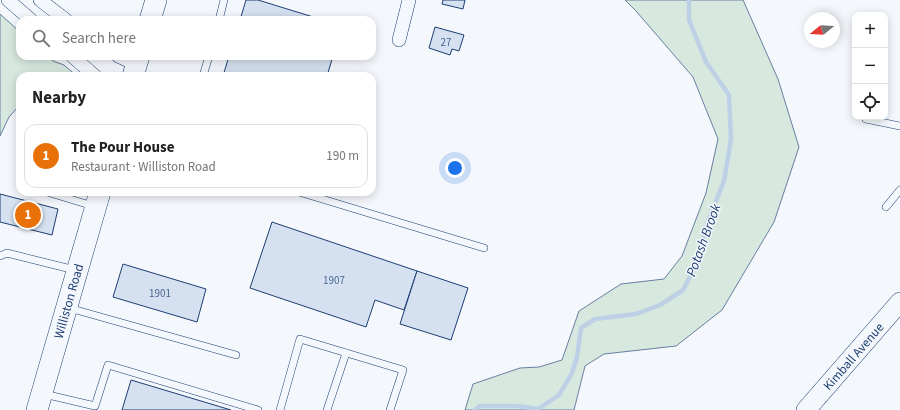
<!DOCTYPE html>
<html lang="en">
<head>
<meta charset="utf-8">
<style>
	body { margin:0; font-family:"Source Sans 3",sans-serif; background:#f6f6f6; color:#222 }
	.controls { position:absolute; right:12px; top:12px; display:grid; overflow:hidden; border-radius:8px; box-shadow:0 2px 10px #0003 }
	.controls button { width:36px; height:36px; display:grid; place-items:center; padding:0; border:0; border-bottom:1px solid #e0e0e0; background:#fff; color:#222; font:20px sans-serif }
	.compass { position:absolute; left:804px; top:12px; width:36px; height:36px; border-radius:50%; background:#fff; box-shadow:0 2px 10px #0003; rotate:252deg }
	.you { position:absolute; left:455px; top:168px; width:14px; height:14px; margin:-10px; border:3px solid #fff; border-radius:50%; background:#1a73e8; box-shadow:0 0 0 6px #1a73e833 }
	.badge { display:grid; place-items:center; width:26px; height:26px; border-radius:50%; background:#d93025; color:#fff; font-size:13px; font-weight:700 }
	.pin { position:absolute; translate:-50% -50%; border:2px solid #fff; box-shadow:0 1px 4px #0006 }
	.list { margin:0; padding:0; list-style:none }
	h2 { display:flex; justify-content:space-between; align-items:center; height:52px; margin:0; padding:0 16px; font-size:17px }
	h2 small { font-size:13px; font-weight:400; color:#767676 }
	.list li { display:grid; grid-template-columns:26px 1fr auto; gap:12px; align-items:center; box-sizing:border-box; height:64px; margin:0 8px 8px; padding:0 8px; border:1px solid #e0e0e0; border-radius:12px }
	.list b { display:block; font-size:15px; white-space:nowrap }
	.list p { margin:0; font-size:13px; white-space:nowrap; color:#767676 }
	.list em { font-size:13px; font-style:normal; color:#767676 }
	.icon { flex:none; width:22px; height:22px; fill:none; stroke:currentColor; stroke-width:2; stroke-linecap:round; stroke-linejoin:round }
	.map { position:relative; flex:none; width:900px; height:410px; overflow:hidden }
	.search { position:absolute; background:#fff; box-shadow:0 2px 10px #0003; left:16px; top:16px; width:360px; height:44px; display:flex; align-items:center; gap:10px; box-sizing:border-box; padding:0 14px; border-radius:12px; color:#767676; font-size:15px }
	.panel { position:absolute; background:#fff; box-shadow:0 2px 10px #0003; left:16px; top:72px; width:360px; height:124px; border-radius:12px }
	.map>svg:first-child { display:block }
	.green { fill:#d7e8df; stroke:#687fa3 }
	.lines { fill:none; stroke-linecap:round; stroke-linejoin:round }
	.stream { stroke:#bed0e5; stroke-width:4.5 }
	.building { fill:#d5e0f0; stroke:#1d3f73 }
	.lane-casing { stroke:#1d3f73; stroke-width:8 }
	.street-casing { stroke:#1d3f73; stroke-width:14 }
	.secondary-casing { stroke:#1d3f73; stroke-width:20 }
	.primary-casing { stroke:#1d3f73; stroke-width:22 }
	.lane { stroke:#f4f7fb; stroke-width:7 }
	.street { stroke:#f4f7fb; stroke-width:13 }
	.secondary { stroke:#f4f7fb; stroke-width:19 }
	.primary { stroke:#f4f7fb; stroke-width:21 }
	.labels { text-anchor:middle; stroke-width:3; stroke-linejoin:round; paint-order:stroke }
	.number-label { font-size:11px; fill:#4b6792 }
	.street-label { font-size:13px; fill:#1d3f73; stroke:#f4f7fb }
	.water-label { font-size:14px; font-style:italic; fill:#1d3f73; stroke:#f4f7fb }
</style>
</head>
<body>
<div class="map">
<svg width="900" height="410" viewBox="0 0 900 410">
	<rect width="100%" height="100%" fill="#f4f7fb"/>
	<g class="green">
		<path d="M625 0H743L778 79 799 147 774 222 722 310 676 346 604 354 585 366 574 410H465L473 384 520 368 539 367 562 360 579 311 621 284 664 279 682 256 706 193 718 139 693 77 636 11Z"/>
		<path d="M0 14 20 32V56H47L53 61 64 65 77 76H20V105L9 117 0 136Z"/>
	</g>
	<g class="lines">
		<path class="stream" d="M475 410 480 406H518L538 409 559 395 572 373 577 357 581 328 595 319 636 314 660 305 683 290 696 265 708 221 724 181 731 139 729 95 706 62 689 20V0"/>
	</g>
	<g class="building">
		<path d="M246 0H258L323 20H240Z"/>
		<path d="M443 0H465L463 9 442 4Z"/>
		<path d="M435 27 464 35 459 51 452 49 450 55 429 48Z"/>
		<path d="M229 56H333L327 76H223Z"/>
		<path d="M0 194 58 209 52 235 0 222Z"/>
		<path d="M272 222 417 271 404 310 375 300 366 327 250 288Z"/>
		<path d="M123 264 206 289 197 322 113 297Z"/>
		<path d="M417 271 468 288 451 340 400 324Z"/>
		<path d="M131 380 231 410H122Z"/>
	</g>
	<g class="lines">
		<defs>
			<g id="lane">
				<path d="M219 20 224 0"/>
				<path d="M203 76 209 56"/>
				<path d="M866 119 900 126"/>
				<path d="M47 192 93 206"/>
				<path d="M299 192 484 248"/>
				<path d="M886 207 900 190"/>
				<path d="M0 256 7 253 75 270"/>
				<path d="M69 308 236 355"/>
				<path d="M44 394 95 406 108 365 258 410"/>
				<path d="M280 410 300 339 403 370 390 410"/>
				<path d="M327 410 346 353"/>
			</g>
			<g id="street">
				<path d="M8 0 31 20"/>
				<path d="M40 0 66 20"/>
				<path d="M399 40 409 0"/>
				<path d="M72 56 95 76"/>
				<path d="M118 56 137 65"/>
			</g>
			<path id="secondary" d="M806 410 900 302"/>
			<g id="primary">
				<path d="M150 20 156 0"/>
				<path d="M133 76 139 56"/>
				<path d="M37 410 100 192"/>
			</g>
		</defs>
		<use href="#lane" class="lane-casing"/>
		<use href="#street" class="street-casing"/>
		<use href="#secondary" class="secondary-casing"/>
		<use href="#primary" class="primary-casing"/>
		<use href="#lane" class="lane"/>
		<use href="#street" class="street"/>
		<use href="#secondary" class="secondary"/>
		<use href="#primary" class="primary"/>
	</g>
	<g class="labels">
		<g class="number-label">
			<text x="446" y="46">27</text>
			<text x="334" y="284">1907</text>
			<text x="160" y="297">1901</text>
		</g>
		<g class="street-label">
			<text transform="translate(68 301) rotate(-74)" y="5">Williston Road</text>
			<text transform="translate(853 356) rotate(-49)" y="5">Kimball Avenue</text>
		</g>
		<g class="water-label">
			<text transform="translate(703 240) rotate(-70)" y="5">Potash Brook</text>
		</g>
	</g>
</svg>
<div class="controls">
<button>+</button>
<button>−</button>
<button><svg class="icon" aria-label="locate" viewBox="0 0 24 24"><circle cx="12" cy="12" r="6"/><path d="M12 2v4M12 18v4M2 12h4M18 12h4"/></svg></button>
</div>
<svg class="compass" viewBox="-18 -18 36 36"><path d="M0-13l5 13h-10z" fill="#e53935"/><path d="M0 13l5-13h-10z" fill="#767676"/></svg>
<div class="you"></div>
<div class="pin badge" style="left:28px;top:215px;background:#e8710a">1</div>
<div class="search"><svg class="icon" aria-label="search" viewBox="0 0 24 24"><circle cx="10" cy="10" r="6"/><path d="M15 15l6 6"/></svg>Search here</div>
<section class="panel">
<h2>Nearby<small></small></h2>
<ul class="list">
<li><span class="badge" style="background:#e8710a">1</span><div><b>The Pour House</b><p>Restaurant · Williston Road</p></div><em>190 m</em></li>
</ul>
</section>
</div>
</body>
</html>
